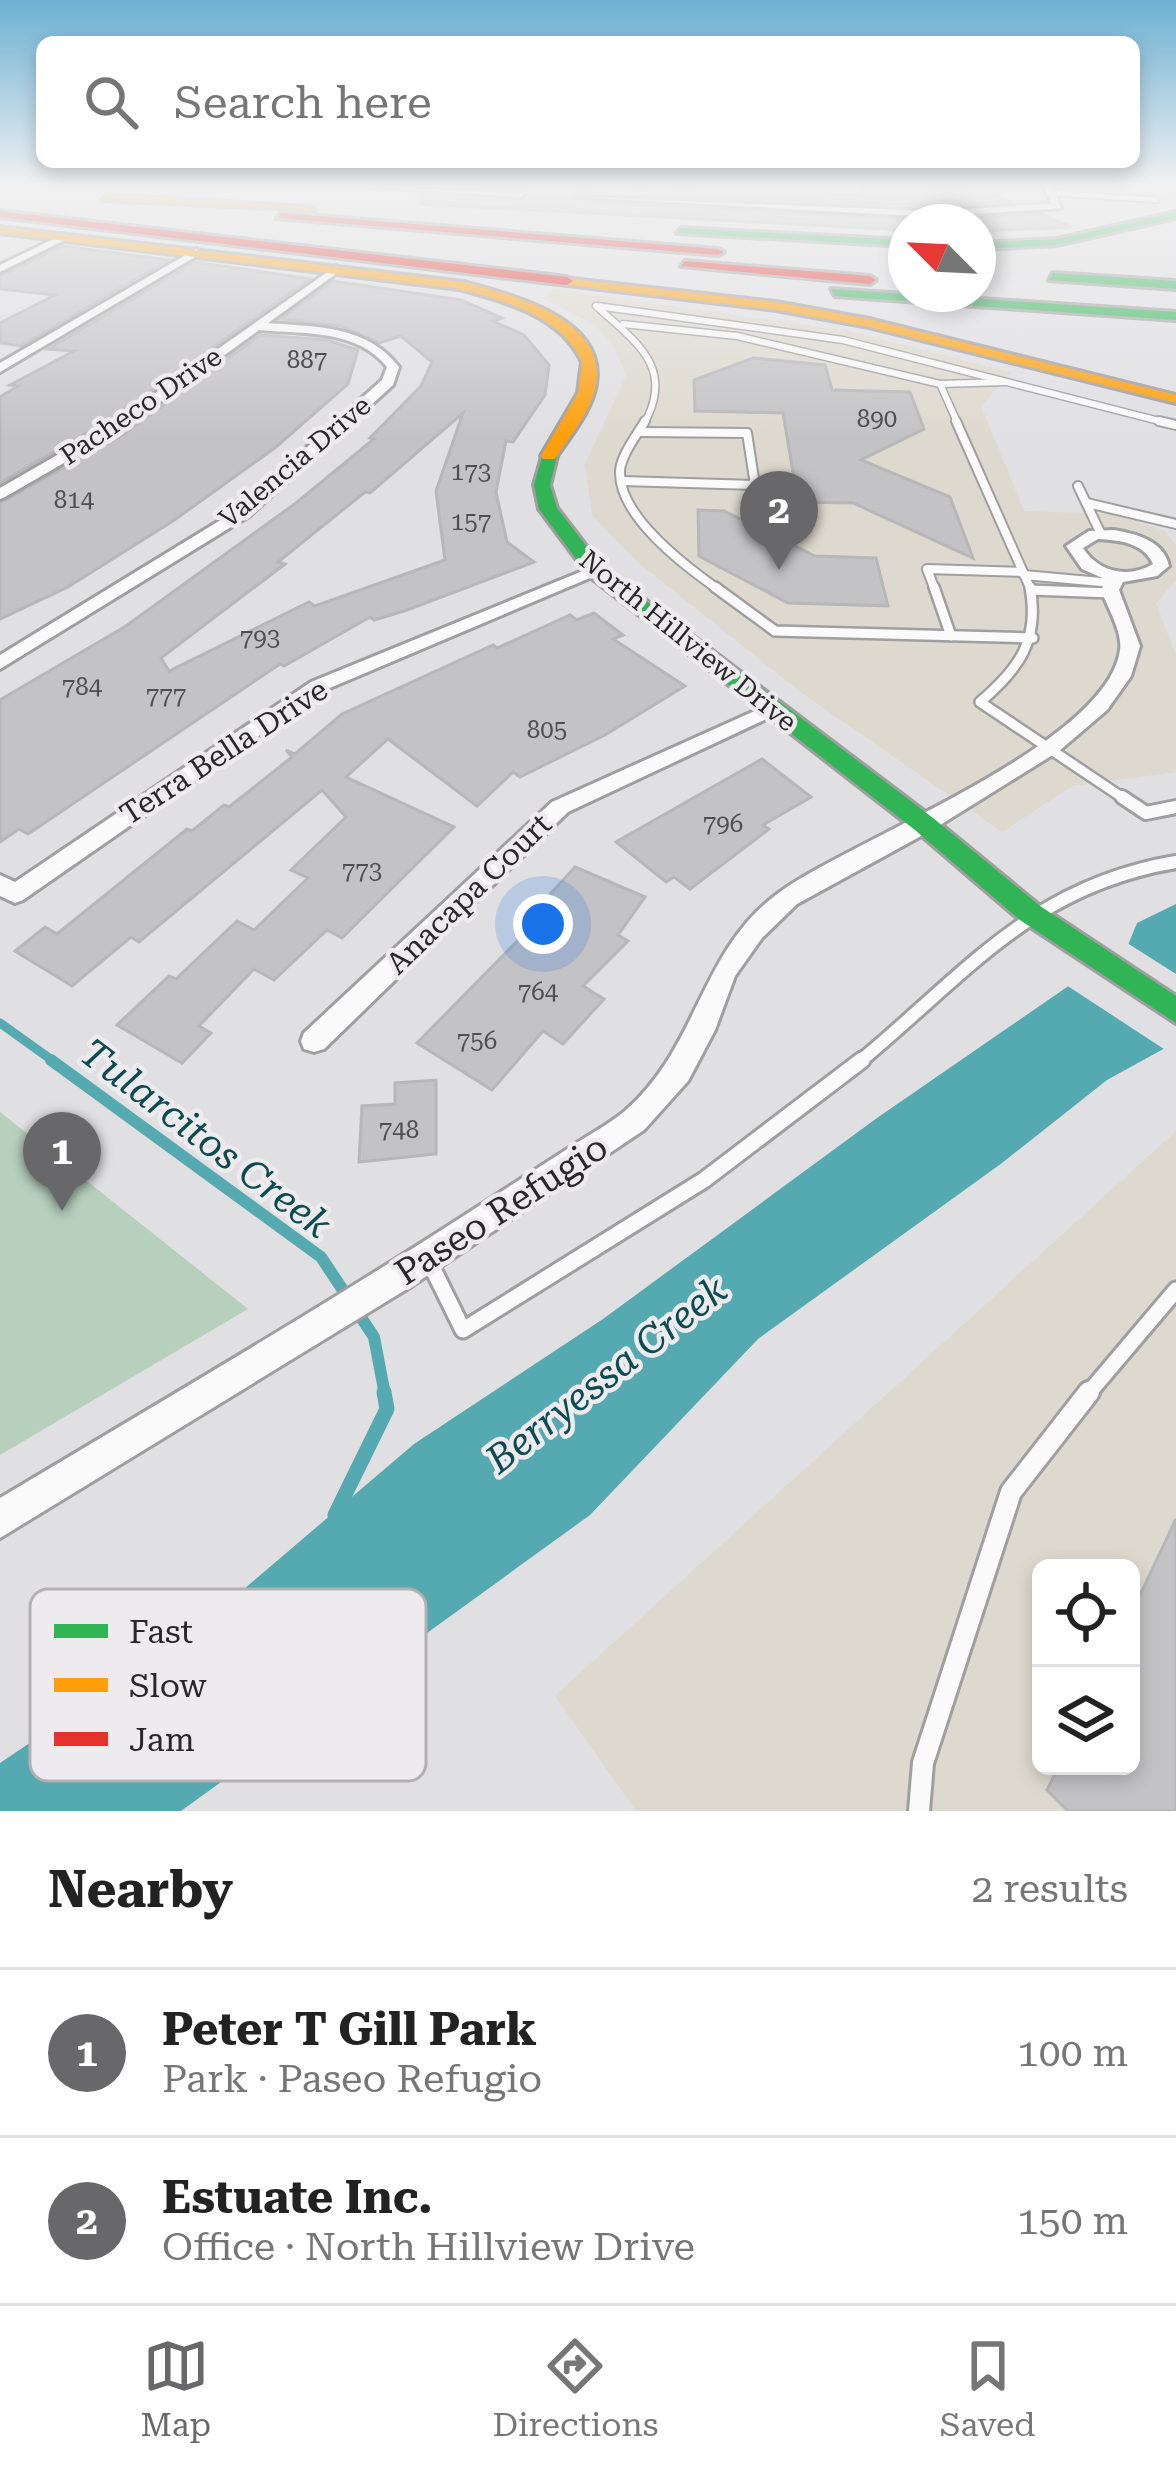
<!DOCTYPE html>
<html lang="en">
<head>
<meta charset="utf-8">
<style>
	body { margin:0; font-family:"Roboto Serif",serif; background:#f6f6f6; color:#222 }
	.controls { position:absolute; right:36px; bottom:36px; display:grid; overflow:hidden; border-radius:18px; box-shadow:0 6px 18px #0003 }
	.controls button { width:108px; height:108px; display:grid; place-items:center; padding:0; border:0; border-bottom:3px solid #e0e0e0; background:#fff; color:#222; font:60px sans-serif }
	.compass { position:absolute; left:888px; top:204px; width:108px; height:108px; border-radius:50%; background:#fff; box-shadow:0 6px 18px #0003; rotate:294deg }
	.you { position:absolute; left:543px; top:924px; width:42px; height:42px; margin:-30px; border:9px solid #fff; border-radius:50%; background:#1a73e8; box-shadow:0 0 0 18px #1a73e833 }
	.badge { display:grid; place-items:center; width:78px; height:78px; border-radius:50%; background:#686769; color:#fff; font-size:39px; font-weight:700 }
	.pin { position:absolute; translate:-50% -99px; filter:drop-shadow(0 3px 6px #0008) }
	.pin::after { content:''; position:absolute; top:63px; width:42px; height:36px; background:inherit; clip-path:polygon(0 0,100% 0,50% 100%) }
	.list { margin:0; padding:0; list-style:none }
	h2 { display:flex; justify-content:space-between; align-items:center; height:156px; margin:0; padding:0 48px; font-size:51px }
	h2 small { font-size:39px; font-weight:400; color:#767676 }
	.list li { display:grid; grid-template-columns:78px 1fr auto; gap:36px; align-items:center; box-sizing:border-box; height:168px; padding:0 48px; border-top:3px solid #e0e0e0 }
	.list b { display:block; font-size:45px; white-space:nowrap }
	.list p { margin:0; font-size:39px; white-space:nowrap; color:#767676 }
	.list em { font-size:39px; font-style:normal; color:#767676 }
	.icon { flex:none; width:66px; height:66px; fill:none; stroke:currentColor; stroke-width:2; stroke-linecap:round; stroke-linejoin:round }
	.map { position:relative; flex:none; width:1176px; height:1811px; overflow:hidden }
	.search { position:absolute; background:#fff; box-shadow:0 6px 18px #0003; left:36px; right:36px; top:36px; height:132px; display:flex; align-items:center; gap:30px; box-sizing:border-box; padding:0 42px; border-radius:18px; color:#767676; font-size:45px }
	.sheet { height:492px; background:#fff }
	nav { display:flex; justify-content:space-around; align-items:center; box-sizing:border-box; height:168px; border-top:3px solid #e0e0e0; background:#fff; font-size:33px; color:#767676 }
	nav a { display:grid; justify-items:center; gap:6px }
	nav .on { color:#686769 }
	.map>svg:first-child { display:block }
	.commercial { fill:#ded9ce; fill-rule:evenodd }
	.green { fill:#b6d0bd }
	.water { fill:#55a9b1 }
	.pier { fill:#e0dfe1 }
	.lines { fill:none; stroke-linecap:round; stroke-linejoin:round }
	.stream-far2 { stroke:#55a9b1; stroke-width:9 }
	.stream-far1 { stroke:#55a9b1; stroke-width:12 }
	.stream { stroke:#55a9b1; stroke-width:15 }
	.building { fill:#c3c2c4; stroke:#b7b6b8; stroke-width:3; fill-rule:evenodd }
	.lane-far6-casing { stroke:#9f9ea0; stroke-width:8 }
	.lane-far5-casing { stroke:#9f9ea0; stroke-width:9 }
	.lane-far4-casing { stroke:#9f9ea0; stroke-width:12 }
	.lane-far3-casing { stroke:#9f9ea0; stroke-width:14 }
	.lane-far2-casing { stroke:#9f9ea0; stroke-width:18 }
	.lane-far1-casing { stroke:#9f9ea0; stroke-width:21 }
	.lane-casing { stroke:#9f9ea0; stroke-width:26 }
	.street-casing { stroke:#9f9ea0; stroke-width:6 }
	.fast-casing { stroke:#9f9ea0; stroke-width:6 }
	.slow-casing { stroke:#9f9ea0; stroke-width:6 }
	.jam-casing { stroke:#9f9ea0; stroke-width:6 }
	.lane-far6 { stroke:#fafafa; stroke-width:4.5 }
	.lane-far5 { stroke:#fafafa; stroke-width:6 }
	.lane-far4 { stroke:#fafafa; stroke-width:8 }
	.lane-far3 { stroke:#fafafa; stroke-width:9 }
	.lane-far2 { stroke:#fafafa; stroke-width:12 }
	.lane-far1 { stroke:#fafafa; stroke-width:15 }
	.lane { stroke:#fafafa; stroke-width:20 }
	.street { fill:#fafafa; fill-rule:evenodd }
	.fast { fill:#30b455; fill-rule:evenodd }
	.slow { fill:#ff9f0a; fill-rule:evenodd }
	.jam { fill:#e5322d; fill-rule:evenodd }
	.labels { text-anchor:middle; stroke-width:9; stroke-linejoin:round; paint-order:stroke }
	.number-label { font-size:24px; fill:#4f4e50 }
	.far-street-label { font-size:27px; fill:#282729; stroke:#eeebef }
	.street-label { font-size:30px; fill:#282729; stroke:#eeebef }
	.near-street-label { font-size:36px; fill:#282729; stroke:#eeebef }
	.near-water-label { font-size:39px; font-style:italic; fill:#0b4c52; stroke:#eeebef }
	.key { fill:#eeebef; stroke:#b3b0b4; stroke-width:3 }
	.key-label { font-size:33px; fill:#282729 }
</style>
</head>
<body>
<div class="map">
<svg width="1176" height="1811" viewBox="0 0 1176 1811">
	<rect width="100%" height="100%" fill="#e0dfe1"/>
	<g class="commercial">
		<path d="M1047 185H1176V204L1054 198Z"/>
		<path d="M551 289 848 331 1011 372 981 406 1024 511 1111 514 1165 531 1176 545V581L1156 603 1176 656V772L1072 786 1002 832 802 693 640 564 592 515 585 464 626 376 615 347 594 324 544 299Z"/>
		<path d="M1176 1131V1811H636L555 1696ZM1041 1568H1131V1766H1041Z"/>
	</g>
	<path class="green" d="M0 1112 248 1309 0 1455Z"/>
	<path class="water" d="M1176 904V1042L1107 1080 1002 1163 758 1339 590 1515 181 1811H0V1763L190 1635 414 1444 603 1319 877 1118 1128 945 1137 923Z"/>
	<path class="pier" d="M1124 941 1176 974V1049L1170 1053 1063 983Z"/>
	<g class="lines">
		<path class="stream-far2" d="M0 1023 56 1063"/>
		<path class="stream-far1" d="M51 1060 321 1257 374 1337 385 1395"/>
		<path class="stream" d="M335 1515 387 1409 384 1392"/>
	</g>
	<g class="building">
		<path d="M431 185H612L863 196V185H970L1011 202 932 206 578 193 574 197 578 201 932 221 1041 214 1072 227 981 231 978 222H906V230L421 204V195L520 201 528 194 524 190Z"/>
		<path d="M63 246 168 260 21 346 0 343V323L55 295 0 289V276Z"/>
		<path d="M195 262 310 279 109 420 0 483V397L18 386 10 385 74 351 48 349Z"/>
		<path d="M333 281 461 300 502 318 493 321 524 335 549 365 545 395 513 442 506 441 496 492 507 542 534 562 407 610 374 620 370 617 284 666 280 664 28 834 19 829 0 842V700L126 626 296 503 374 439 370 438 421 386 432 362 401 336 379 343 340 326 281 319ZM463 413 436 491 445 560 315 606 309 602 169 671 161 658 285 564 278 562 365 492 370 493Z"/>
		<path d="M260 335 327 340 358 350 348 384 276 447 173 521 68 587 0 619V503L124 434Z"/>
		<path d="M753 358 825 365 832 390 910 392 924 429 861 460 950 497 973 558 853 503 798 502 783 413 695 411 694 380Z"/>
		<path d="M698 510 724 511 815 556 876 558 888 606 788 603 699 556Z"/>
		<path d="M594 613 623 635 613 639 685 686 605 735 520 777 513 772 477 806 388 739 346 777 454 827 342 938 327 930 274 980 254 969 199 1026 211 1033 182 1063 117 1025 169 976 176 979 237 921 254 930 308 878 291 870 346 817 322 790 139 942 131 937 72 986 15 951 45 927 57 934 187 829 192 831 224 805 229 807 292 757 286 750 295 754 342 714 493 645 497 648 570 615 577 620Z"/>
		<path d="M762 759 811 797 763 825 769 829 690 889 674 877 666 882 616 842Z"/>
		<path d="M575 867 645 897 618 935 628 941 583 986 604 999 563 1044 543 1031 492 1090 417 1043 538 920 530 916Z"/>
		<path d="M436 1080V1154L359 1162 362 1106 395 1104V1083Z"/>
		<path d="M1176 1519V1811H1068L1047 1790 1059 1766H1131V1614Z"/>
	</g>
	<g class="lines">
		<defs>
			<path id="lane-far6" d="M1051 193 1157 200"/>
			<g id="lane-far5">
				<path d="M596 306C635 341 676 367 644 424"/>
				<path d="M597 306 843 340 1171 424"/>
				<path d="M623 324 737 336 940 384"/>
				<path d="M958 424 940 384 1005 382"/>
			</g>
			<g id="lane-far4">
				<path d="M645 421C637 435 621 455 620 471 618 516 685 566 719 590"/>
				<path d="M956 421 1031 590"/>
				<path d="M1159 421 1176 425"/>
				<path d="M622 481 755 485 747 433 639 432"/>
				<path d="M1078 486 1101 534"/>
				<path d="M1087 503 1176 524"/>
				<path d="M1024 575 1112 583"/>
				<path d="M935 590 927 569 1023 572"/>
				<path d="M1031 590H1040"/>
			</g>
			<g id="lane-far3">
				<path d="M715 587 775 631 1033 638"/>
				<path d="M934 587 951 636"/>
				<path d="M1030 587C1040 640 1019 669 980 702L1126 800"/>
				<path d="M1031 590 1111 593"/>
			</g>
			<g id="lane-far2">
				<path d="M1122 797 1146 813 1176 807"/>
				<path d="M858 1063C965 975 1031 886 1176 862"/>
			</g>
			<g id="lane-far1">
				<path d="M428 1259 463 1330 704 1180 862 1060"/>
				<path d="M1087 1395 1176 1290"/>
			</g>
			<path id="lane" d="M919 1811 923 1763 1011 1492 1089 1392"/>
			<g id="street">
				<path d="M349 185 524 194 520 197Z"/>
				<path d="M1043 185H1051L1061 208 932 217 578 197 932 211 1052 204Z"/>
				<path d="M64 234 67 239 0 272V265Z"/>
				<path d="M196 249 200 254 0 372V363Z"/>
				<path d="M336 266 340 271 268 323C316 327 367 325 399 367L393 385 249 516 0 669V655L237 510 382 380 387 367C357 329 303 334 259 330L121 430 5 497 0 499V488L111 424Z"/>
				<path d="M1114 530C1137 534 1164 541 1169 566L1157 576 1123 582 1119 590 1140 646 1131 676 1107 710 1059 751 932 830 797 904 762 938 735 976 715 1030 688 1081 644 1130 407 1289 0 1538V1498C155 1405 313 1313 465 1215 501 1192 536 1169 572 1146 589 1135 609 1124 625 1111 699 1047 700 949 780 892 855 838 1107 745 1120 650 1123 633 1107 606 1101 590L1107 580 1082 569 1066 546 1089 531ZM1098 539C1119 540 1144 543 1153 564 1128 579 1098 572 1083 548Z"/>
				<path d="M590 568 604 572 325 690 23 900 15 903 0 896V875L15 882 311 682Z"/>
				<path d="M770 704 777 706V714L568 812 324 1049 314 1052 304 1049 301 1041 304 1033 552 802Z"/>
			</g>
			<g id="fast">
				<path d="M1176 212V218L1057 245 978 249V243L1057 239Z"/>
				<path d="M681 228 906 240V246L677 233Z"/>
				<path d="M1053 273 1176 281V289L1049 280Z"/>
				<path d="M831 289 1176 312V320L835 296Z"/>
				<path d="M543 453 557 456 550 485 557 508 603 568 933 818 1040 906 1176 996V1023L1020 920 915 830 589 576 539 509 534 485Z"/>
			</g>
			<g id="slow">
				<path d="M106 195 310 207 315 210 102 200Z"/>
				<path d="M0 227 464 282C511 295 607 318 596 384 592 411 569 437 555 459H543L541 456 578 393 582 362C561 316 505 301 459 289L0 233Z"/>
				<path d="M563 278 776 302 869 319 1176 395V403L869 327 776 310 567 285Z"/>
			</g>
			<g id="jam">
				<path d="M0 211 567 277 573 281 567 285 0 217Z"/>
				<path d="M281 213 718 249 724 252 718 255 277 218Z"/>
				<path d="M685 261 870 276 876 280 870 284 681 266Z"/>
			</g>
		</defs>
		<use href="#lane-far6" class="lane-far6-casing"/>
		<use href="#lane-far5" class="lane-far5-casing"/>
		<use href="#lane-far4" class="lane-far4-casing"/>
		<use href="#lane-far3" class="lane-far3-casing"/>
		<use href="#lane-far2" class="lane-far2-casing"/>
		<use href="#lane-far1" class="lane-far1-casing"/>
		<use href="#lane" class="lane-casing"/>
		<use href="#street" class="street-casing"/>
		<use href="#fast" class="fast-casing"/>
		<use href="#slow" class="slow-casing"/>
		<use href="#jam" class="jam-casing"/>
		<use href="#lane-far6" class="lane-far6"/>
		<use href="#lane-far5" class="lane-far5"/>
		<use href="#lane-far4" class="lane-far4"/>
		<use href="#lane-far3" class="lane-far3"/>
		<use href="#lane-far2" class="lane-far2"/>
		<use href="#lane-far1" class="lane-far1"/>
		<use href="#lane" class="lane"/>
		<use href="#street" class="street"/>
		<use href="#fast" class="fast"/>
		<use href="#slow" class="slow"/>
		<use href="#jam" class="jam"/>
	</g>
	<linearGradient id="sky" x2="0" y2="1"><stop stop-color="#6db0d2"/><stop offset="0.42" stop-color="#f1f1f2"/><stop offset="1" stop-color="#f1f1f2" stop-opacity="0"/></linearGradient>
	<rect width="1176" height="438" fill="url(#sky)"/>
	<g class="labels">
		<g class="number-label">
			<text x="307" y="368">887</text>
			<text x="877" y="427">890</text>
			<text x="471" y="480">173</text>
			<text x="74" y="508">814</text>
			<text x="471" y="530">157</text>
			<text x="260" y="646">793</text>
			<text x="82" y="695">784</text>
			<text x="166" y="704">777</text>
			<text x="547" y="738">805</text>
			<text x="723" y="832">796</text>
			<text x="362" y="879">773</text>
			<text x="538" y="1000">764</text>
			<text x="477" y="1049">756</text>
			<text x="399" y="1138">748</text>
		</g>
		<g class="far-street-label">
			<text transform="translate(141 406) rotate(-34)" y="9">Pacheco Drive</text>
			<text transform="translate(295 462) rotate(-40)" y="9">Valencia Drive</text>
			<text transform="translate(688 641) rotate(39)" y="9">North Hillview Drive</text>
		</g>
		<g class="street-label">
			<text transform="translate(224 752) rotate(-33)" y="10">Terra Bella Drive</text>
			<text transform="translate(469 894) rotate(-44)" y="10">Anacapa Court</text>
		</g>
		<g class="near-street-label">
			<text transform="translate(501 1209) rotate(-33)" y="13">Paseo Refugio</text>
		</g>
		<g class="near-water-label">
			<text transform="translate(206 1138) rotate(37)" y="14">Tularcitos Creek</text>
			<text transform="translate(606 1374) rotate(-38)" y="14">Berryessa Creek</text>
		</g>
	</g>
	<rect x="30" y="1589" width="396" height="192" rx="18" class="key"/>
	<rect x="54" y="1624" width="54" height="14" fill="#30b455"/>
	<rect x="54" y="1678" width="54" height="14" fill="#ff9f0a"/>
	<rect x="54" y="1732" width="54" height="14" fill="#e5322d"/>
	<g class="key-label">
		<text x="129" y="1643">Fast</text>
		<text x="129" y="1697">Slow</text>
		<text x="129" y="1751">Jam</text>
	</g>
</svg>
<div class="controls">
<button><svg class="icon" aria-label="locate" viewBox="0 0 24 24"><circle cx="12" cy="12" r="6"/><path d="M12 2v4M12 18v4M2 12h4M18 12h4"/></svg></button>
<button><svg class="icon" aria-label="layers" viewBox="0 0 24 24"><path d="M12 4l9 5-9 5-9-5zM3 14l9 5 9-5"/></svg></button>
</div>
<svg class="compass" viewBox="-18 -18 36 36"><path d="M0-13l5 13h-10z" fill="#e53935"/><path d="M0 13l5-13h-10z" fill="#767676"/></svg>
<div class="you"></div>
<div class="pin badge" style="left:62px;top:1211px">1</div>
<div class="pin badge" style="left:779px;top:570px">2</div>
<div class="search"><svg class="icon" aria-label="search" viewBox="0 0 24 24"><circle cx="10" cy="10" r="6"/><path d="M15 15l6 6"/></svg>Search here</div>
</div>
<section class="sheet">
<h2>Nearby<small>2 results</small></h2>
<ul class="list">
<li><span class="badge">1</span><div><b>Peter T Gill Park</b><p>Park · Paseo Refugio</p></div><em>100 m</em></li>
<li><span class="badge">2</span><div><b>Estuate Inc.</b><p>Office · North Hillview Drive</p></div><em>150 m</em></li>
</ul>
</section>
<nav>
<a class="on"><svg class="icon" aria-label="map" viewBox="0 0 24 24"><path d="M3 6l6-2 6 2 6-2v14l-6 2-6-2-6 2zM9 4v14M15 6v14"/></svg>Map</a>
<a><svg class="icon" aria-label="directions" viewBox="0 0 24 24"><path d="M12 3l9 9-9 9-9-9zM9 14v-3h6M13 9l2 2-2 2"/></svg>Directions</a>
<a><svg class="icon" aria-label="saved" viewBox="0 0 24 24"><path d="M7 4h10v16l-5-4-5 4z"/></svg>Saved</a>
</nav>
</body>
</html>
